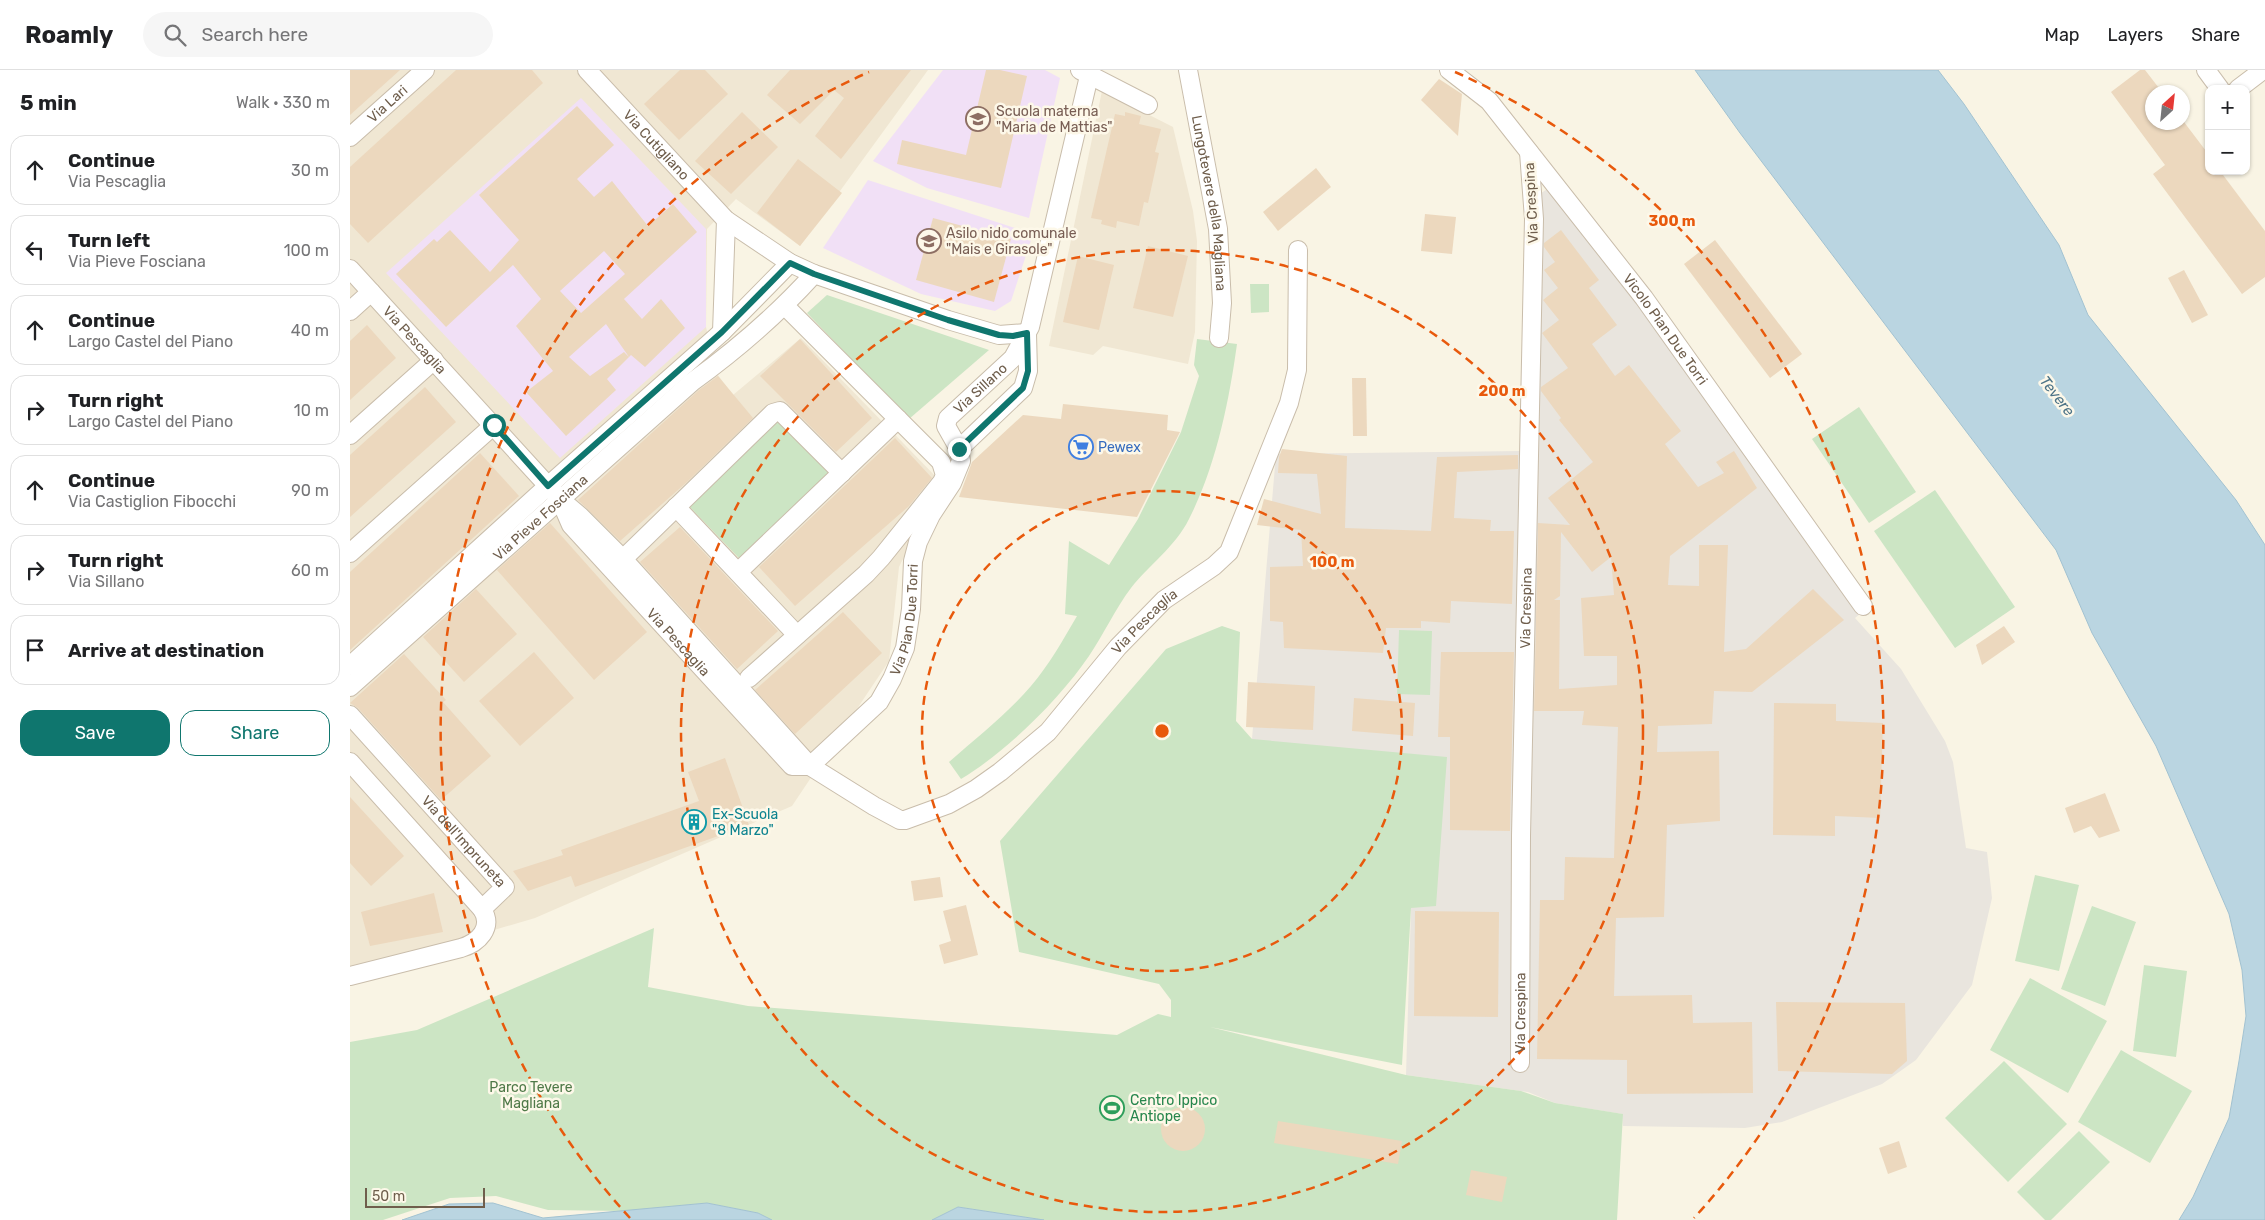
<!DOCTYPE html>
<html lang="en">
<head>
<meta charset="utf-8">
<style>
	body { margin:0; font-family:Rubik,sans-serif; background:#f6f6f6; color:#202124 }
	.controls { position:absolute; right:15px; top:15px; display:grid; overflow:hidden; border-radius:10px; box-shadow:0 1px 4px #0004 }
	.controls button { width:45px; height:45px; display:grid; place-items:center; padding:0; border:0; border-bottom:1px solid #e0e0e0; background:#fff; color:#202124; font:25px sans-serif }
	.compass { position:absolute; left:1795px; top:15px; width:45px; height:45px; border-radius:50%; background:#fff; box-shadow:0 1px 4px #0004; rotate:27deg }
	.scale { position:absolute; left:15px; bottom:12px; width:120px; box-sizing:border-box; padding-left:5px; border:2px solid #6f5e4c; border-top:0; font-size:14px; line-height:18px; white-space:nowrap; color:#6f5e4c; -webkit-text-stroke:4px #fdf8e9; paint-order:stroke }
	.stop { position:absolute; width:15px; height:15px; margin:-11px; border:4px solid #0f766e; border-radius:50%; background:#fff }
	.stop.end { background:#0f766e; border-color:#fff; box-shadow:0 1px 5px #0008 }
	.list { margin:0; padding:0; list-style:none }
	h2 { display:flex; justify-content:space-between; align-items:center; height:65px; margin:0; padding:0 20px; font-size:21px }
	h2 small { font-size:16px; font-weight:400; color:#757577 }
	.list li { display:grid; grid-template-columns:32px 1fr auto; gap:15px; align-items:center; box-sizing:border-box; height:70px; margin:0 10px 10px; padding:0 10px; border:1px solid #e0e0e0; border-radius:15px }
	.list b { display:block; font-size:19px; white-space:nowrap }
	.list p { margin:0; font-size:16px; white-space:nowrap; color:#757577 }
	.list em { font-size:16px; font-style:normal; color:#757577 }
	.actions { display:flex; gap:10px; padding:15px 20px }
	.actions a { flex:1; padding:11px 0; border:1px solid #0f766e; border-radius:15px; text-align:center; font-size:18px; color:#0f766e }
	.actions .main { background:#0f766e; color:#fff }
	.icon { flex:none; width:28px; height:28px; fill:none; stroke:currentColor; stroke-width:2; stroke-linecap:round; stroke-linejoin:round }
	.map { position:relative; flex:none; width:1915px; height:1150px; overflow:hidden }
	header { display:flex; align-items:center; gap:30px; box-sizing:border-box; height:70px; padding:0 25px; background:#fff; border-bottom:1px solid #e0e0e0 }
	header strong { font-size:24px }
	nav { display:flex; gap:28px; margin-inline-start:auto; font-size:18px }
	.search { width:350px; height:45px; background:#f6f6f6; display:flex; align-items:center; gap:12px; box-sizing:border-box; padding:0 18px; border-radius:28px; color:#757577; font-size:19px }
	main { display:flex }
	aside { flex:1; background:#fff }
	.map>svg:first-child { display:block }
	.residential { fill:#f0e7d3 }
	.industrial { fill:#e9e5de }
	.education { fill:#f1e0f6 }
	.green { fill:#cce5c4 }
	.water { fill:#bad5e1; stroke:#a2c2d1 }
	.building { fill:#ecd8be; fill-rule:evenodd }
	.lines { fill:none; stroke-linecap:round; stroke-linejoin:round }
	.minor-casing { stroke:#c9bdab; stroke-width:20 }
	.minor { stroke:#fff; stroke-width:18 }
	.route { stroke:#0f766e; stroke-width:6 }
	.ring { fill:none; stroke:#e8590c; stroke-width:2.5; stroke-dasharray:9 6 }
	.labels { text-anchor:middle; stroke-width:5; stroke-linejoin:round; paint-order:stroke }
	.street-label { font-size:14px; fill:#6f5e4c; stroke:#fdf8e9 }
	.education-label { font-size:14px; fill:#785e54; stroke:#fdf8e9; text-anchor:start }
	.shop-label { font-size:14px; fill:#366cbe; stroke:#fdf8e9; text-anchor:start }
	.culture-label { font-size:14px; fill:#0d838f; stroke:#fdf8e9; text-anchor:start }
	.park-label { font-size:14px; fill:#4f7948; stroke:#fdf8e9 }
	.leisure-label { font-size:14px; fill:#27864d; stroke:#fdf8e9; text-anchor:start }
	.water-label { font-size:15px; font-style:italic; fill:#4c7387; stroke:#fdf8e9 }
	.centre { fill:#e8590c; stroke:#fdf8e9; stroke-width:2.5 }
	.ring-label { font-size:15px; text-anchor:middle; font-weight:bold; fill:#e8590c; stroke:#fdf8e9; stroke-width:5; stroke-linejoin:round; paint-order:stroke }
</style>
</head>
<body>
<header>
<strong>Roamly</strong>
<div class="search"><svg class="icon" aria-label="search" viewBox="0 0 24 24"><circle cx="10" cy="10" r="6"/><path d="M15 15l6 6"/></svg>Search here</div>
<nav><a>Map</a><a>Layers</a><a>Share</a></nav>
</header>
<main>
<aside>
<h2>5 min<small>Walk · 330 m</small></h2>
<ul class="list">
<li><svg class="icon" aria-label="ahead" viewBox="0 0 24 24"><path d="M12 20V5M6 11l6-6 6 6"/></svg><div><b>Continue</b><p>Via Pescaglia</p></div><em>30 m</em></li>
<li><svg class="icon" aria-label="left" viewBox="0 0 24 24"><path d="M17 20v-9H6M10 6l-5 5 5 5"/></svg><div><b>Turn left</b><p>Via Pieve Fosciana</p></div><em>100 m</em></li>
<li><svg class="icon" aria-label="ahead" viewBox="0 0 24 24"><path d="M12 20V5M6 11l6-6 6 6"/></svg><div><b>Continue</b><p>Largo Castel del Piano</p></div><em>40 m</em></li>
<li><svg class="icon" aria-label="right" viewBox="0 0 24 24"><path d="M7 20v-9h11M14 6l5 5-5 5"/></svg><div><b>Turn right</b><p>Largo Castel del Piano</p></div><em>10 m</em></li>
<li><svg class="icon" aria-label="ahead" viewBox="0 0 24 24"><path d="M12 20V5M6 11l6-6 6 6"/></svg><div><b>Continue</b><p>Via Castiglion Fibocchi</p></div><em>90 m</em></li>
<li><svg class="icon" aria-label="right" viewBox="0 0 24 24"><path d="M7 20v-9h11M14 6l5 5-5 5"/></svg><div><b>Turn right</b><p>Via Sillano</p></div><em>60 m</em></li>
<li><svg class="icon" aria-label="arrive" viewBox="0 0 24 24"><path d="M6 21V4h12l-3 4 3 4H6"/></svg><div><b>Arrive at destination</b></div></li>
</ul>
<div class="actions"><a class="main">Save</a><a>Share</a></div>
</aside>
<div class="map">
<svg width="1915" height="1150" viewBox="0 0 1915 1150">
	<rect width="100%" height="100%" fill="#f9f4e4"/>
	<g class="residential">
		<path d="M0 0H578L450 176 386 129 357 159 356 257 367 304 383 325 451 268 591 412 549 497 539 591 442 736 185 848 107 871 0 896Z"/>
		<path d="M752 21 823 57 843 141 847 171 845 262 838 294 753 276 743 285 699 276Z"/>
	</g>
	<path class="industrial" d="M1212 109 1366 314 1521 535 1505 548 1551 599 1595 671 1603 692 1616 778 1637 782 1642 828 1622 915 1566 990 1532 1014 1432 1052 1395 1058 1273 1056 1272 1044 1205 1033 1178 1022 1056 1005 1061 838 902 669 926 384 1171 381 1175 134Z"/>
	<g class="education">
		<path d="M593 0H695L710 8 679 148 577 118 523 91Z"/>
		<path d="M231 28 356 159V257L210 388 36 203Z"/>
		<path d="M518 110 683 164 661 231 645 241 571 224 473 178Z"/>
	</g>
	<g class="green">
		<path d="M900 214H919V242L901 243Z"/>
		<path d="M477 225 639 280 559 349 457 243Z"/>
		<path d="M847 269 887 274C879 332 866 396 839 449 825 477 800 494 781 518 765 539 754 564 739 586 709 630 656 682 611 709L599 692C627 667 657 644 681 616 699 595 713 570 727 546L715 544 719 471 759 495 788 449 831 362 849 306 844 295Z"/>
		<path d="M1509 337 1566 422 1519 453 1462 369Z"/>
		<path d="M426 347 480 403 389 488 335 432Z"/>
		<path d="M1585 420 1665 537 1605 578 1524 461Z"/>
		<path d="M872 556 890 562 886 651 902 669 1097 687 1086 836 1061 838 1052 995 860 957 1056 1005 1171 1021 1205 1033 1273 1044 1267 1150H694L608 1137 582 1150H422L408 1143 357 1133 275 1141 198 1140 146 1126 100 1128 33 1150H0V972L67 960 304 858 298 917 398 936 767 965 808 944 821 947V930L809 914 669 882 650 771 816 579Z"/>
		<path d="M1049 560 1082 561 1080 625 1047 624Z"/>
		<path d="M1685 805 1729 815 1709 901 1665 891Z"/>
		<path d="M1742 836 1786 852 1755 936 1711 919Z"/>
		<path d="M1794 895 1837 901 1826 987 1783 981Z"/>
		<path d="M1680 908 1757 951 1718 1023 1640 980Z"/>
		<path d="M1771 980 1842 1021 1800 1093 1728 1052Z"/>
		<path d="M1654 991 1717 1054 1658 1112 1595 1048Z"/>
		<path d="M1729 1061 1760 1092 1701 1150H1695L1667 1122Z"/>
	</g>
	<g class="water">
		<path d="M1345 0H1588L1614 34 1709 175 1738 245 1886 430 1915 475V1150H1829L1843 1127 1879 1048 1889 991 1896 946 1892 900 1879 844 1806 676 1742 563 1706 480 1390 63Z"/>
		<path d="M143 1133 193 1148 357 1133 408 1143 422 1150H52L99 1134Z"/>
		<path d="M608 1137 694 1150H582Z"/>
	</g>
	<g class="building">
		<path d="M0 0H50L0 45Z"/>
		<path d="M106 0H182L193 13 18 173 0 154V97Z"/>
		<path d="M330 0H355L378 24 329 70 294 34Z"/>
		<path d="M440 0H561L491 89 465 66 494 28 484 20 450 54 417 25Z"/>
		<path d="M636 0H650L677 6 651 118 547 94 552 70 616 85Z"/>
		<path d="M1790 0H1795L1812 22H1802V52H1834L1859 85V101H1870L1915 161V207L1892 224 1803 104 1815 95 1761 22Z"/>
		<path d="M1089 9 1112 24 1108 66 1071 30Z"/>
		<path d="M227 36 264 75 227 109 244 127 262 111 298 156 323 134 347 162 274 229 292 249 311 229 335 258 295 297 281 285 279 287 256 254 219 287 240 306 274 282 279 287 257 309 266 320 216 366 176 322 203 301 166 256 191 229 163 195 96 257 46 204 84 169 87 172 100 160 140 202 169 170 129 125ZM254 181 275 204 231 243 210 221Z"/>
		<path d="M392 42 428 77 381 124 345 91Z"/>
		<path d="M775 42 791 46 789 54 811 59 805 82 809 83 798 133 794 132 789 156 767 151 766 158 751 154 752 150 741 148 765 44 775 46Z"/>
		<path d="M448 89 492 123 450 176 407 143Z"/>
		<path d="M966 98 981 117 928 161 913 142Z"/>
		<path d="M1075 144 1106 147 1102 184 1071 181Z"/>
		<path d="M583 148 661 169 644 232 566 210Z"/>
		<path d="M1211 160 1249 210 1239 218 1267 255 1242 274 1265 306 1279 295 1331 361 1315 374 1348 417 1374 403 1366 392 1384 381 1407 418 1320 486 1318 515 1349 516V475H1378L1374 582 1396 579 1463 519 1494 550 1402 622 1364 621 1362 654 1308 656 1307 682 1369 681 1370 751 1317 755 1314 847 1266 848 1264 926 1342 925 1343 953 1402 952 1403 1023 1277 1024V990L1187 989 1190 830H1214L1215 787 1264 788 1268 657 1232 655 1234 641H1184L1188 453 1220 455 1198 428 1243 392 1209 350 1211 348 1191 321V317L1218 298 1192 263 1209 250 1193 230 1208 218 1194 200 1205 192 1194 177V173ZM1211 462 1242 502 1261 487 1264 525 1231 528 1234 586H1267V615L1209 619 1210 530H1204L1210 526Z"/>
		<path d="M1365 170 1452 284 1420 308 1334 194Z"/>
		<path d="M798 176 838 186 823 247 783 238Z"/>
		<path d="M728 186 764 195 749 260 713 252Z"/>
		<path d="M1834 200 1858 245 1842 253 1818 208Z"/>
		<path d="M17 255 46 288 0 330V271Z"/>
		<path d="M450 269 522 348 486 382 410 306Z"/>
		<path d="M368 306 403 348 337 412 270 471 228 430 349 320Z"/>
		<path d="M1002 308H1016L1017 366H1003Z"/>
		<path d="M75 317 106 352 0 447V385Z"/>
		<path d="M713 334 818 345 817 360 830 362 787 447 609 427 622 392 673 345 711 349Z"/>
		<path d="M545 368 582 408 559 436 445 536 409 497Z"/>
		<path d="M932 379 997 386 995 458 1081 461 1087 387 1168 385V399L1107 402 1104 448 1141 450 1140 461H1164L1162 534 1101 531 1100 553 1071 551V558H1036L1033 583 934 578 933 552 920 551V497L953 496 951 460 907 455 914 429 971 444 967 404 928 403 929 387Z"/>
		<path d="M130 383 169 426 0 580V502Z"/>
		<path d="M200 453 297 562 244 610 147 500Z"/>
		<path d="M330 457 428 561 387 599 290 492Z"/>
		<path d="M126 519 167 564 114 612 73 567Z"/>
		<path d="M493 542 532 583 445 664 405 620Z"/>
		<path d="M1654 556 1665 572 1632 595 1626 575Z"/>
		<path d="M184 582 224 628 170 676 129 631Z"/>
		<path d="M1091 582H1164L1160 761 1100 760V667H1088Z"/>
		<path d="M54 584 96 630 93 632 141 686 91 730 8 638 0 633Z"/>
		<path d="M898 612 965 616 963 660 896 657Z"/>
		<path d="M1004 628 1065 633 1063 666 1002 661Z"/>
		<path d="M1424 633 1486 634V651L1533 653 1530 748 1485 746V766L1423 765Z"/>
		<path d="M375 688 399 755 225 817 221 806 178 821 163 801 213 785 211 780 349 731 338 702Z"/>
		<path d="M1755 723 1770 761 1749 768 1741 756 1724 763 1715 738Z"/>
		<path d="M0 727 54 786 21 816 0 793Z"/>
		<path d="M590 807 593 827 564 831 561 811Z"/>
		<path d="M84 823 93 862 20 876 11 842Z"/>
		<path d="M616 835 628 885 594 894 589 875 601 871 593 841Z"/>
		<path d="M1065 841 1149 842 1148 947 1064 946Z"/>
		<path d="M1426 932 1555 933 1557 991 1542 1004 1428 1001Z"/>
		<circle cx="833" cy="1059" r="22"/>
		<path d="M928 1051 1052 1071 1048 1094 924 1073Z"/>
		<path d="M1549 1071 1557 1097 1538 1104 1529 1078Z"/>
		<path d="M1121 1100 1157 1107 1152 1132 1116 1125Z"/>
	</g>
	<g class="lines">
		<defs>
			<g id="minor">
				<path id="s1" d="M237 0 376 150 440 193 464 204 598 250 649 265 677 263"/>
				<path d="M730 0 798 35"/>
				<path id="s2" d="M838 0 868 159 872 233 869 268"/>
				<path id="s3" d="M1099 0 1139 31 1294 228 1513 536"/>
				<path d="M1856 0 1870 19"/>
				<path d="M1888 19 1913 0"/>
				<path id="s4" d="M0 67 75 0"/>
				<path id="s5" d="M0 199 210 429 230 446 273 489 460 696 524 736 550 750H555L599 734 626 719 650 702 698 662 768 577 814 530 864 496 879 482 939 333 947 300 948 180"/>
				<path d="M0 241 21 222"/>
				<path d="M372 262 376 150"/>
				<path d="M0 365 84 290"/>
				<path d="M609 379 673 318 678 301 677 264"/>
				<path id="s6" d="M211 432 221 455 442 696H460"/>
				<path d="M326 437 447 565"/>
				<path d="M0 483 144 355"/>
				<path d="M273 489 423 343 430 341 492 403"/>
				<path d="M388 502 548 349"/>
				<path d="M0 596 198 416 372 262 440 193"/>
				<path d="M399 608 516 504 531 488 592 412 595 405 591 392 435 236"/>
				<path id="s7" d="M0 617 342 312C386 280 427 245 464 204"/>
				<path id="s8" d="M0 645 155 817 132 839 0 692"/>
				<path id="s9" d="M460 696 529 632 542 609 555 578 561 539 563 491 568 472 581 445 602 413 611 391 609 379 596 356 598 348 663 288 680 257 739 6"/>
				<path d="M0 906 111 878C128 873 144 858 132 839"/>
				<path id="s10" d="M1170 993 1171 766 1184 149 1179 82"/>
			</g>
		</defs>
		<use href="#minor" class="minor-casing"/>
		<use href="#minor" class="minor"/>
	</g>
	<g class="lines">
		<path class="route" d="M144 355 198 416 372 262 440 193 464 204 598 250 649 265 663 266 677 263 678 301 673 318 609 379"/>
	</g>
	<g class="ring">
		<circle cx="812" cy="661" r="240"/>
		<circle cx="812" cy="661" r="481"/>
		<path d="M280 1148A721 721 0 0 1 519 2M1105 2A721 721 0 0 1 1344 1148"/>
	</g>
	<defs>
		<symbol id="school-ring" viewBox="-11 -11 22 22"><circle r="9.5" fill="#fdf8e9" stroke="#8d6e63" stroke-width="1.5"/><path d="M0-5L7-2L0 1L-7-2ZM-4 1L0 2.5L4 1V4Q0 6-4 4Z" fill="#8d6e63"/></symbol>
		<symbol id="supermarket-ring" viewBox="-11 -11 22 22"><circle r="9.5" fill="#fdf8e9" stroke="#3f7fe0" stroke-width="1.5"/><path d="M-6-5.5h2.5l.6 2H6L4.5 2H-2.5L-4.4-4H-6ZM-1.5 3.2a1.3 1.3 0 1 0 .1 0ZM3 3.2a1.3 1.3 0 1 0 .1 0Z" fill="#3f7fe0"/></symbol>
		<symbol id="building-ring" viewBox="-11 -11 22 22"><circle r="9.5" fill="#fdf8e9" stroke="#0f9aa8" stroke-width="1.5"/><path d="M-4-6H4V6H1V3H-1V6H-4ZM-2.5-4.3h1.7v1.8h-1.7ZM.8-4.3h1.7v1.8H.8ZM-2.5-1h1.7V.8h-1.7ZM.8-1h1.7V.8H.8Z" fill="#0f9aa8"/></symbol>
		<symbol id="stadium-ring" viewBox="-11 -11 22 22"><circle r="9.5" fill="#fdf8e9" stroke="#2e9e5b" stroke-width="1.5"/><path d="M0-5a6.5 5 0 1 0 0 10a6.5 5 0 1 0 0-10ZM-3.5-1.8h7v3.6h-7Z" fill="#2e9e5b"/></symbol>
	</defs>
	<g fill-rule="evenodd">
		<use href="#school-ring" x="614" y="35" width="28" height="28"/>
		<use href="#school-ring" x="565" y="157" width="28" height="28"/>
		<use href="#supermarket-ring" x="717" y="363" width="28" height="28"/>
		<use href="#building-ring" x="330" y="738" width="28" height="28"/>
		<use href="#stadium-ring" x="748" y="1024" width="28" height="28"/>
	</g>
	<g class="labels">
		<g class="street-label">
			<text dy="5" stroke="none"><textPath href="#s4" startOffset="50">Via Lari</textPath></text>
			<text dy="5" stroke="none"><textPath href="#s1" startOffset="102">Via Cutigliano</textPath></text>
			<text transform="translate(1181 133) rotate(-93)" y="5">Via Crespina</text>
			<text dy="5" stroke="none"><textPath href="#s2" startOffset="135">Lungotevere della Magliana</textPath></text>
			<text dy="5" stroke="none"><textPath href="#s3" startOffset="339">Vicolo Pian Due Torri</textPath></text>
			<text dy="5" stroke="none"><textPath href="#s5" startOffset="96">Via Pescaglia</textPath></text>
			<text dy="5" stroke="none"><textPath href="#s9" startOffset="444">Via Sillano</textPath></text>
			<text dy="5" stroke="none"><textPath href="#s7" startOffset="255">Via Pieve Fosciana</textPath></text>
			<text dy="5" stroke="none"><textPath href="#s10" startOffset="455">Via Crespina</textPath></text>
			<text dy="5" stroke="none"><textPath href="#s9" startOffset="182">Via Pian Due Torri</textPath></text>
			<text dy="5" stroke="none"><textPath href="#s5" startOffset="1104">Via Pescaglia</textPath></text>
			<text dy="5" stroke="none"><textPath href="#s6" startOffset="184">Via Pescaglia</textPath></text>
			<text dy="5" stroke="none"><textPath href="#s8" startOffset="170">Via dell'Impruneta</textPath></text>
			<text dy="5" stroke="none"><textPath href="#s10" startOffset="50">Via Crespina</textPath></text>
		</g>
		<g class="education-label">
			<text x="646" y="46">Scuola materna<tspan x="646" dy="16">"Maria de Mattias"</tspan></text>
			<text x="596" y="168">Asilo nido comunale<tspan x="596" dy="16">"Mais e Girasole"</tspan></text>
		</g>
		<g class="shop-label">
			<text x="748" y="382">Pewex</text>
		</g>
		<g class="culture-label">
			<text x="362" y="749">Ex-Scuola<tspan x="362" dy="16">"8 Marzo"</tspan></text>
		</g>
		<g class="park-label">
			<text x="181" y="1022">Parco Tevere<tspan x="181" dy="16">Magliana</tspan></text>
		</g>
		<g class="leisure-label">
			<text x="780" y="1035">Centro Ippico<tspan x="780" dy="16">Antiope</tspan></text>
		</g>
		<g class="water-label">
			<text transform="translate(1707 326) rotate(52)" y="5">Tevere</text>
		</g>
	</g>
	<circle cx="812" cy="661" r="8" class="centre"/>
	<g class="ring-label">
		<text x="1322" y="156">300 m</text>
		<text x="1152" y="326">200 m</text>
		<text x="982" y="497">100 m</text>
	</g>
</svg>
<div class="controls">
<button>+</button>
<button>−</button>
</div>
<svg class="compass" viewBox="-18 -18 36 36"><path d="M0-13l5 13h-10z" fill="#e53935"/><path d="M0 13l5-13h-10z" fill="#757577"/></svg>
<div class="scale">50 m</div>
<div class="stop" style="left:144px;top:355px"></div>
<div class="stop end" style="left:609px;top:379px"></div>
</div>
</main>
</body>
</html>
